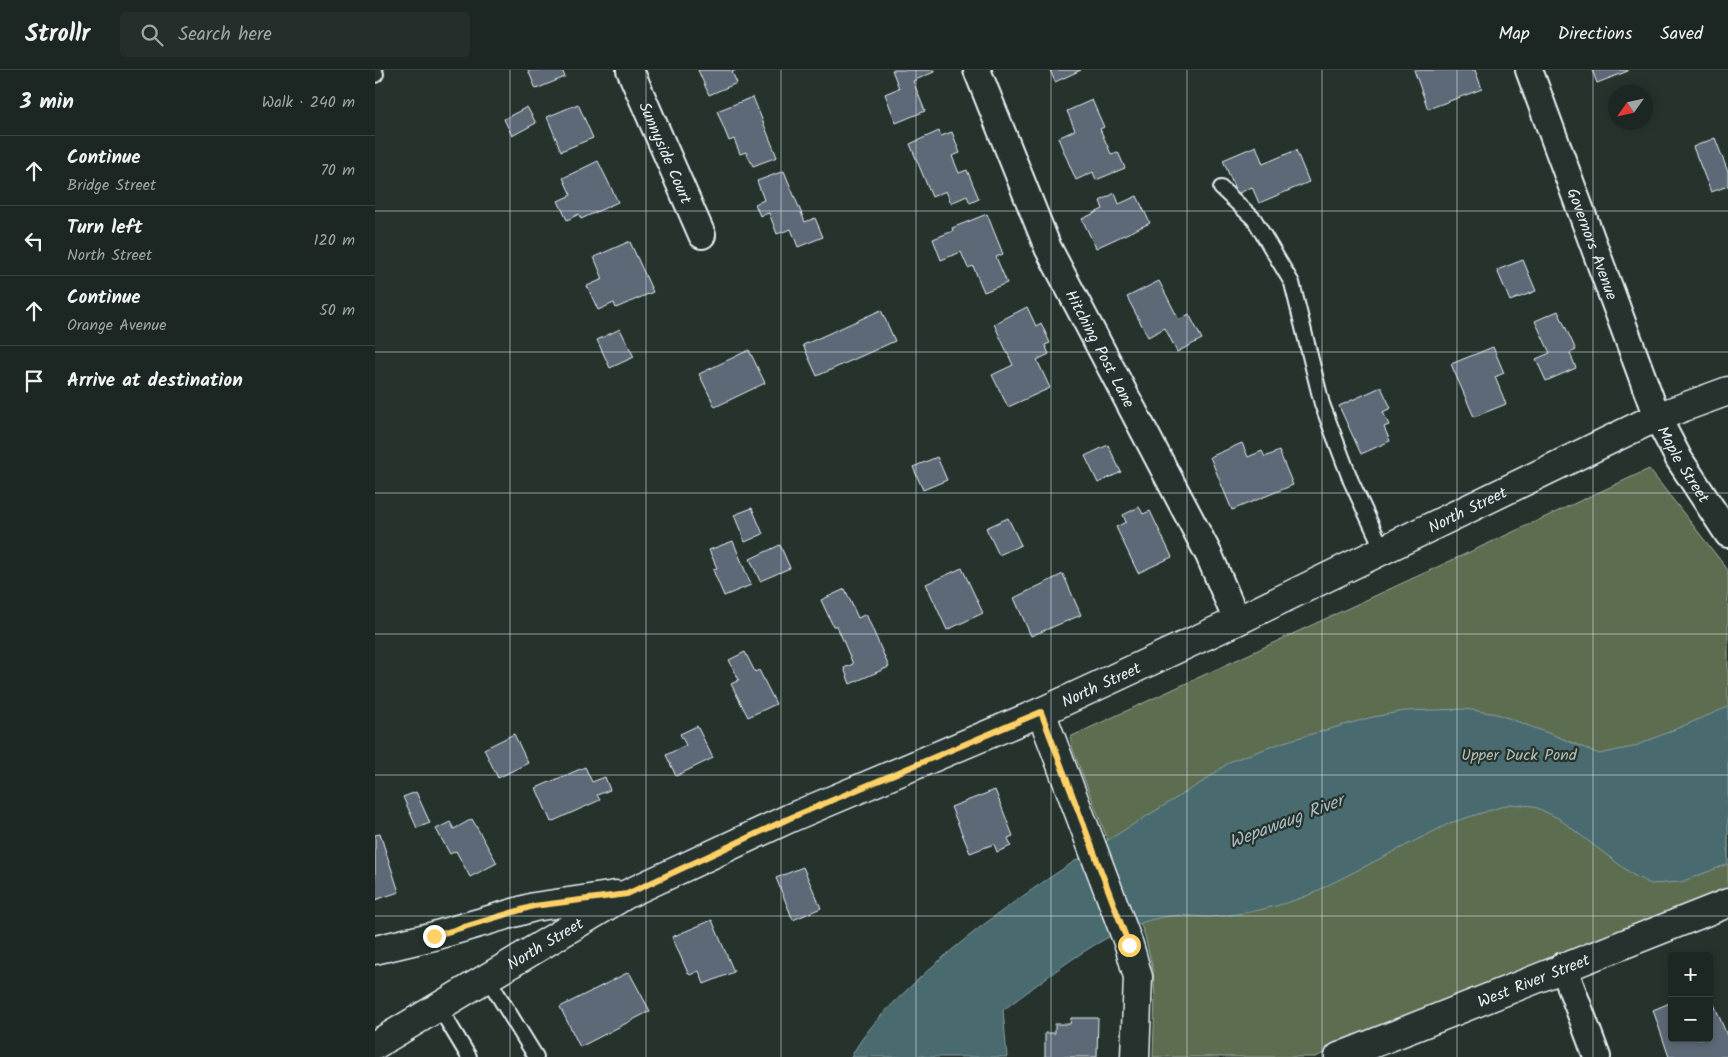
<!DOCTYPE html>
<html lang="en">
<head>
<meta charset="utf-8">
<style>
	body { margin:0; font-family:Kalam,sans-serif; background:#252e2a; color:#f1f3f6 }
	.controls { position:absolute; right:15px; bottom:15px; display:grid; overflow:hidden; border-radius:5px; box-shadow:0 2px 8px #0003 }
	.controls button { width:45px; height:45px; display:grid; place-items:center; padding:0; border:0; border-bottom:1px solid #3a4340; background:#1c2622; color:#f1f3f6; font:25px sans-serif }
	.compass { position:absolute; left:1233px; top:15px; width:45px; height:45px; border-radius:50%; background:#1c2622; box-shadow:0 2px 8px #0003; rotate:236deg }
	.stop { position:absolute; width:15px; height:15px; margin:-11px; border:4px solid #ffd166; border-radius:50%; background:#fff }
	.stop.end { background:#ffd166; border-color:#fff; box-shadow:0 1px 5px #0008 }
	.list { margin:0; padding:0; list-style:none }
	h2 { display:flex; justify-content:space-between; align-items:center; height:65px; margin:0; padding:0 20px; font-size:21px }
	h2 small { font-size:16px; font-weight:400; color:#a0a5a5 }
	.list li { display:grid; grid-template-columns:32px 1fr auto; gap:15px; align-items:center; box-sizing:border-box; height:70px; padding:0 20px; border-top:1px solid #3a4340 }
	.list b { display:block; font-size:19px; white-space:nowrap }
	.list p { margin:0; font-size:16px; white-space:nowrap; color:#a0a5a5 }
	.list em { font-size:16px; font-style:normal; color:#a0a5a5 }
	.icon { flex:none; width:28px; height:28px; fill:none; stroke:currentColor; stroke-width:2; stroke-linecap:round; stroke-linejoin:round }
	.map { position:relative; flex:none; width:1353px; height:987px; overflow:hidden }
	header { display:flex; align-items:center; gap:30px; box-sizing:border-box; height:70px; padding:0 25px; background:#1c2622; border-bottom:1px solid #3a4340 }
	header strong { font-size:24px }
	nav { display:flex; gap:28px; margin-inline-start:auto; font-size:18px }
	.search { width:350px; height:45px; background:#252e2a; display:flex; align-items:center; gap:12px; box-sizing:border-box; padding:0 18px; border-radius:5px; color:#a0a5a5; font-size:19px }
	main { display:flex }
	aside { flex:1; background:#1c2622 }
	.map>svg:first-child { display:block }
	.green { fill:#5d6d50; stroke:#a2afa4 }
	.water { fill:#486a6e; stroke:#88a0a5 }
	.building { fill:#5d6976; stroke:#e8f1f8 }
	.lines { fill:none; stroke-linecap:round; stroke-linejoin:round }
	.lane-casing { stroke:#e8f1f8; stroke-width:18 }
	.street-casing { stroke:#e8f1f8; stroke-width:30 }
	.secondary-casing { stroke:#e8f1f8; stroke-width:31 }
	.lane { stroke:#26332d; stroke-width:14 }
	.street { stroke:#26332d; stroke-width:26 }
	.secondary { stroke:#26332d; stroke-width:28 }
	.route { stroke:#ffd166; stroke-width:6 }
	.grid { fill:none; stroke:#e8f1f8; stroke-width:1; stroke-opacity:0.55 }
	.labels { text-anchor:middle; stroke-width:4.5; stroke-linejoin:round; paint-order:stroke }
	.street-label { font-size:16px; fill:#e8f1f8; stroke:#26332d }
	.park-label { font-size:16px; fill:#b0bcb5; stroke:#26332d }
	.water-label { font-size:18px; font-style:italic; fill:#a8bbc1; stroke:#26332d }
</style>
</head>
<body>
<header>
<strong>Strollr</strong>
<div class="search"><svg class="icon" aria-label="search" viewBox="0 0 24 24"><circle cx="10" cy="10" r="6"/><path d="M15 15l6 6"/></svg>Search here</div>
<nav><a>Map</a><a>Directions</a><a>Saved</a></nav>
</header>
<main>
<aside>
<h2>3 min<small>Walk · 240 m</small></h2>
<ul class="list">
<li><svg class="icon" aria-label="ahead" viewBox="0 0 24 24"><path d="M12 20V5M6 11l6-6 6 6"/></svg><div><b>Continue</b><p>Bridge Street</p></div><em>70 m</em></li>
<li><svg class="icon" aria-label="left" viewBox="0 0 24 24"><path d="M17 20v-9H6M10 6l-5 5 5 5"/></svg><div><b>Turn left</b><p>North Street</p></div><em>120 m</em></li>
<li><svg class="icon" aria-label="ahead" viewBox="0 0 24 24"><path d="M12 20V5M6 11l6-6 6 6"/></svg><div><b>Continue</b><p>Orange Avenue</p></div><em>50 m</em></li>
<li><svg class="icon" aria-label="arrive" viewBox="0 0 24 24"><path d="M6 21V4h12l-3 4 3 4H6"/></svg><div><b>Arrive at destination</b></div></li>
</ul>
</aside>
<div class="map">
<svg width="1353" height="987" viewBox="0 0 1353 987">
	<rect width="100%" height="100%" fill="#26332d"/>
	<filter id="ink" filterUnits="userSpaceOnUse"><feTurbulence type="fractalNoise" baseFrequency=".02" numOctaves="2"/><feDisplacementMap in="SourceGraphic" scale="10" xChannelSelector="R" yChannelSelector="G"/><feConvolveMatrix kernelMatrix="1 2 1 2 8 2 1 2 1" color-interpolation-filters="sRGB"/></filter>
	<g filter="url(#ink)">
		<path class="green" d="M1274 399 1353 500V821L940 987H778L780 926 778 900 770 866 698 680 695 667Z"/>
		<path class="water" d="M1353 637V794L1306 812 1276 814 1258 805 1183 748 1158 736 1135 734 1075 753 934 825C904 837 867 845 834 847 821 847 808 844 796 846 737 852 675 906 628 940L632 987H551L545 985 543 987H476C490 960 512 939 534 918 622 834 727 774 829 711L856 691 912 671 994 648 1029 641 1090 639 1122 644 1181 666 1224 684 1258 677Z"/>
		<g class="building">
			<path d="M153 0H187L190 7 161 19Z"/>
			<path d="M323 0H361L357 2 362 13 334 25Z"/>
			<path d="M517 0H559V2L538 11 550 41 521 53 510 24 524 18Z"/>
			<path d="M675 0H706L680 12Z"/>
			<path d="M1039 0H1100L1107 19 1053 39Z"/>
			<path d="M1217 0H1253V1L1222 13Z"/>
			<path d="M378 27 402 87 378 96 371 82 365 84 359 69 354 71 342 41Z"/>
			<path d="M717 30 729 57 725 59 736 84 743 82 750 98 721 110 718 102 701 110 683 68 700 60 692 41Z"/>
			<path d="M203 34 218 68 186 81 172 47Z"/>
			<path d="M152 37 161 53 137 66 129 49Z"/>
			<path d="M564 61 566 66 577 62 585 83 577 86 584 103 592 100 604 129 595 133 592 126 576 133 571 121 557 127 535 74Z"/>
			<path d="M1340 68 1353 102V116L1336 122 1318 77Z"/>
			<path d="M881 76 888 94 921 80 934 112 884 133 877 117 862 124 848 90Z"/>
			<path d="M223 91 243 132 206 149 204 144 192 150 183 131 196 125 188 108Z"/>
			<path d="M409 101 430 152 440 148 448 167 423 177 416 159 402 164 394 143 385 146 380 134 389 130 382 111Z"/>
			<path d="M740 123 744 134 762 126 775 153 721 178 707 149 728 139 725 131Z"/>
			<path d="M612 144 628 184 621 187 632 213 609 222 598 196 593 198 586 182 566 190 558 169 578 161 577 158Z"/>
			<path d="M253 172H255L278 222 241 238 239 233 223 240 212 216 228 209 219 187Z"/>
			<path d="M1148 190 1161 221 1135 231 1122 200Z"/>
			<path d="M784 211 804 250 814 244 827 269 802 282 790 258 773 267 752 227Z"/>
			<path d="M652 237 661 256 666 253 675 273 670 275 674 284 662 290 675 318 633 337 617 305 638 295 619 254Z"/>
			<path d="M506 240 520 271 442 306 428 275Z"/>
			<path d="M1183 241 1201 280 1195 283 1201 298 1171 311 1161 289 1175 283 1160 251Z"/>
			<path d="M245 259 259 287 235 298 222 270Z"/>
			<path d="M1118 277 1129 303 1120 307 1131 334 1099 347 1076 294Z"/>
			<path d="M374 280 390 313 340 337 324 304Z"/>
			<path d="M1006 317 1016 338 1008 342 1014 355 1009 357 1015 371 986 384 964 336Z"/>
			<path d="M867 373 873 387 887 381 890 387 904 381 918 415 857 440 835 387Z"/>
			<path d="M733 375 746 402 723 413 710 386Z"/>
			<path d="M562 387 572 410 548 420 538 397Z"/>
			<path d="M764 437 768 444 775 441 797 487 763 503 741 457 751 452 748 445Z"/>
			<path d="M377 438 388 464 370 472 359 445Z"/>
			<path d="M633 448 646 475 624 485 611 458Z"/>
			<path d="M358 471 376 515 349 526 338 500 342 498 334 480Z"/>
			<path d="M405 475 415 498 385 511 375 489Z"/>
			<path d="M587 498 608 543 572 560 551 514Z"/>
			<path d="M688 504 706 545 656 566 639 528Z"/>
			<path d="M470 519 483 548 491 544 514 597 475 614 469 598 478 594 462 556H458L446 530Z"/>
			<path d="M370 582 380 602 384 600 401 634 373 647 356 614 364 610 354 590Z"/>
			<path d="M322 656 338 688 301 706 291 685 311 675 305 664Z"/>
			<path d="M139 664 153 693 123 708 109 679Z"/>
			<path d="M210 697 217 712 230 707 235 720 222 725 225 730 176 752 161 718Z"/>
			<path d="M620 720 638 766 633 768 636 776 622 782 619 774 595 783 576 737Z"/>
			<path d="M41 722 55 753 42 758 28 727Z"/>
			<path d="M97 749 122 793 95 807 81 781 75 784 61 759 75 752 79 759Z"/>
			<path d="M5 764 24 822 0 830V765Z"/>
			<path d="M428 797 446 838 418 850 401 808Z"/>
			<path d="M337 850 359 902 329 914 324 901 315 905 313 903 297 867Z"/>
			<path d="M254 902 275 941 205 977 185 937Z"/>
			<path d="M1334 922 1353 968V987H1294L1278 940 1297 932V968H1334Z"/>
			<path d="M696 948H723L722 987H670V963H680V954H695Z"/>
		</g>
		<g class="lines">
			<defs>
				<g id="lane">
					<path d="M0 5 1 4"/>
					<path d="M846 118 879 149 917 213 947 334 976 411 1008 480"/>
					<path d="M112 907 161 987"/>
					<path d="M64 937 94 987"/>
				</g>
				<g id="street">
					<path id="s1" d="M255 0 327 165"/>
					<path id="s2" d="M602 0 673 178 834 485 862 551"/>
					<path id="s3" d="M1154 0 1282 347 1304 389 1353 464"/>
					<path d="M1188 896 1222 987"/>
				</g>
				<g id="secondary">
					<path d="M666 642 754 875 763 907 760 987"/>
					<path d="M0 880 59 866 159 837 241 825"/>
					<path id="s4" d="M0 975 252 824 415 748 666 642 862 551 1282 347 1353 321"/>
					<path id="s5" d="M964 987 1353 833"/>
				</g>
			</defs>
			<use href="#lane" class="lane-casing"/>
			<use href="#street" class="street-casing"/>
			<use href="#secondary" class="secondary-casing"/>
			<use href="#lane" class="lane"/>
			<use href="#street" class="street"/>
			<use href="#secondary" class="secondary"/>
		</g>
	</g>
	<g class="lines" filter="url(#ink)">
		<path class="route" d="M59 866 159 836 252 824 415 748 666 642 754 875"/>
	</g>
	<path class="grid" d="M135 0V987M271 0V987M406 0V987M541 0V987M676 0V987M812 0V987M947 0V987M1082 0V987M1218 0V987M0 141H1353M0 282H1353M0 423H1353M0 564H1353M0 705H1353M0 846H1353"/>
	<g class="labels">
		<g class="street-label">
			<text dy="6" stroke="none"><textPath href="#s1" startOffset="90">Sunnyside Court</textPath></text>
			<text dy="6" stroke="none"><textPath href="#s3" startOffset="185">Governors Avenue</textPath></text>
			<text dy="6" stroke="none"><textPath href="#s2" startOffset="305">Hitching Post Lane</textPath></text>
			<text dy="6" stroke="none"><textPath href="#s3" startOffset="424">Maple Street</textPath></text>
			<text dy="6" stroke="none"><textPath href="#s4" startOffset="1218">North Street</textPath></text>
			<text dy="6" stroke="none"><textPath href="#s4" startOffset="812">North Street</textPath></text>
			<text dy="6" stroke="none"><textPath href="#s4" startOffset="198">North Street</textPath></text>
			<text dy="6" stroke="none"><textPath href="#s5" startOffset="209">West River Street</textPath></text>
		</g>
		<g class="park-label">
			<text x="1144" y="690">Upper Duck Pond</text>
		</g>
		<g class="water-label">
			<text transform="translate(911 751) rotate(-21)" y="6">Wepawaug River</text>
		</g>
	</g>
</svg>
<div class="controls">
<button>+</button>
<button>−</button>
</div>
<svg class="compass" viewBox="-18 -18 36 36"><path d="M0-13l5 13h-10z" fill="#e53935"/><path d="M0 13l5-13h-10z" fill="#a0a5a5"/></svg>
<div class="stop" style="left:754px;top:875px"></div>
<div class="stop end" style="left:59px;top:866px"></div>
</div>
</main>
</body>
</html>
